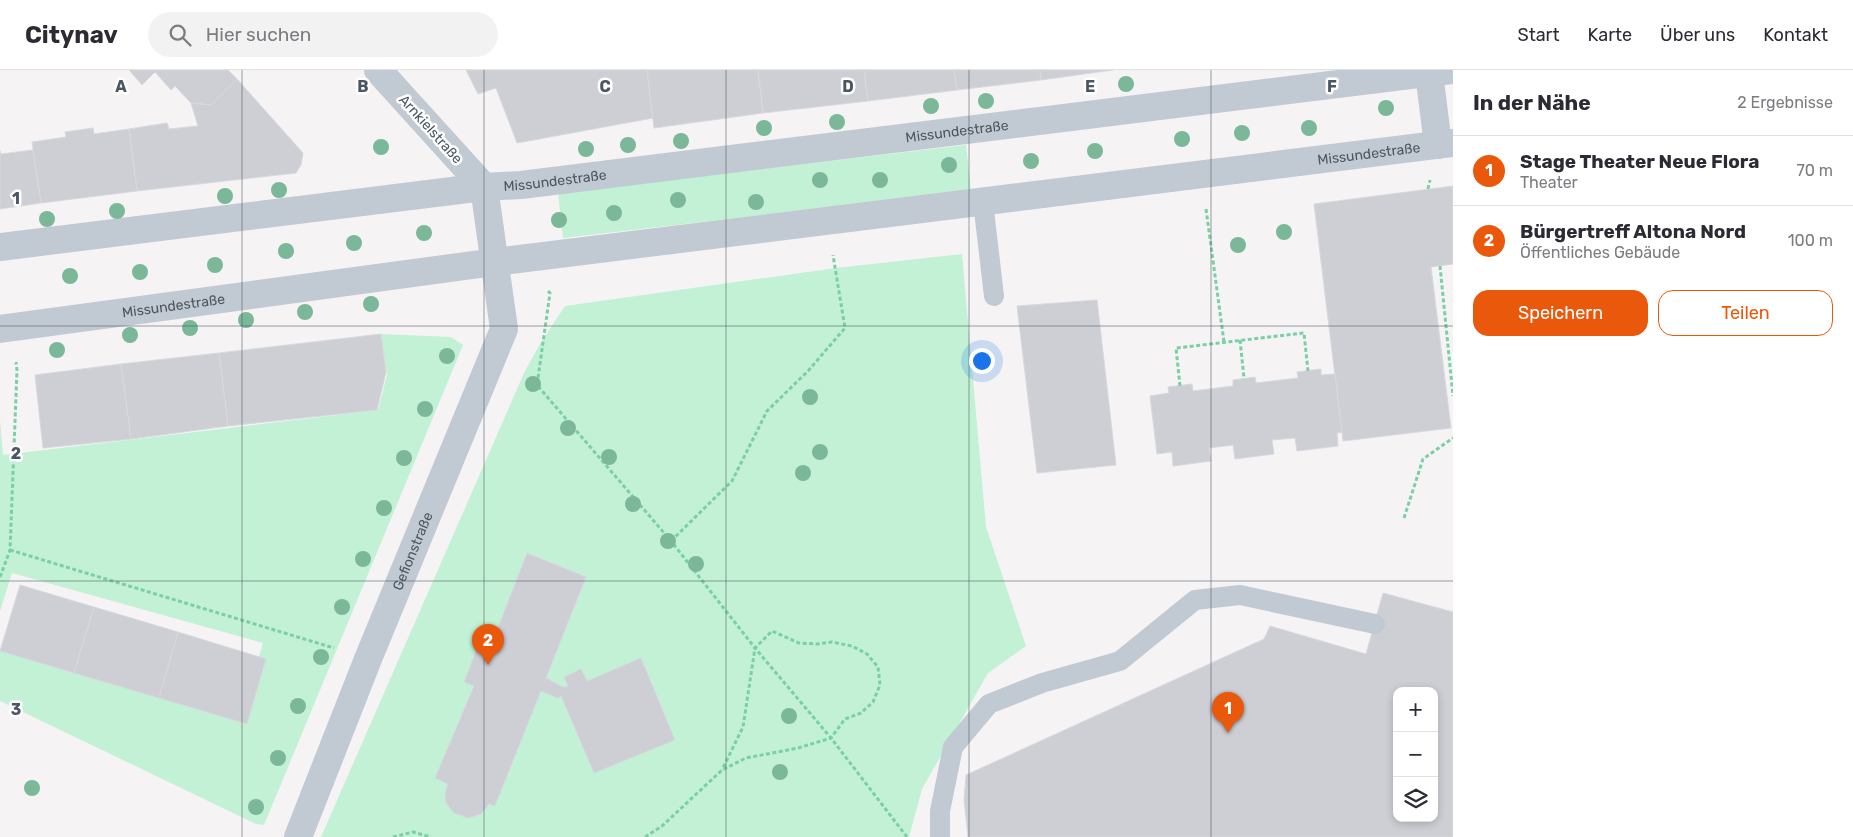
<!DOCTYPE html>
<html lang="de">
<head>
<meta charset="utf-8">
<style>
	body { margin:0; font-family:Rubik,sans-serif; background:#f2f2f3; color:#2b2b33 }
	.controls { position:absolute; right:15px; bottom:15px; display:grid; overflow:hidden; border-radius:10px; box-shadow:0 2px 8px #0003 }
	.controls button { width:45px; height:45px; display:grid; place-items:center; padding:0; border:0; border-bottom:1px solid #e1e1e2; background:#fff; color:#2b2b33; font:25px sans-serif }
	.you { position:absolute; left:981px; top:290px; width:18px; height:18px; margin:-12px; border:4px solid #fff; border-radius:50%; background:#1a73e8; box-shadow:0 0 0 8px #1a73e833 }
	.badge { display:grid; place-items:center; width:32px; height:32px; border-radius:50%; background:#ea580c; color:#fff; font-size:16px; font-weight:700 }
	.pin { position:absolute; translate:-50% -41px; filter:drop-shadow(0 1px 2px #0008) }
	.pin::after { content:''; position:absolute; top:26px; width:18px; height:15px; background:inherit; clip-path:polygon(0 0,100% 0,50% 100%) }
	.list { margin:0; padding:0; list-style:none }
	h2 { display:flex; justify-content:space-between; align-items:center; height:65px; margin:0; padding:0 20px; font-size:21px }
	h2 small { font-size:16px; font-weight:400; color:#7c7c81 }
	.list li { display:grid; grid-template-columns:32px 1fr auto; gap:15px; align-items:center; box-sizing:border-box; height:70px; padding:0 20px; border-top:1px solid #e1e1e2 }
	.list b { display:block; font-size:19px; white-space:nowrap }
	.list p { margin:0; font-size:16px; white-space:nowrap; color:#7c7c81 }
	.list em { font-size:16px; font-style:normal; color:#7c7c81 }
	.actions { display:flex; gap:10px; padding:15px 20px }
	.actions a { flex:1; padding:11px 0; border:1px solid #ea580c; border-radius:15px; text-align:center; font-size:18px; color:#ea580c }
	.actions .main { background:#ea580c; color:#fff }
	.icon { flex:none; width:28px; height:28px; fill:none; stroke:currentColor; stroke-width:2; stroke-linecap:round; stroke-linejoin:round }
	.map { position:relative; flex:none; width:1453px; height:767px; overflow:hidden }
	header { display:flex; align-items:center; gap:30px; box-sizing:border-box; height:70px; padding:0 25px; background:#fff; border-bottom:1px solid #e1e1e2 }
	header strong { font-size:24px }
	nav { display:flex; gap:28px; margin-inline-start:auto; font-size:18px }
	.search { width:350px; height:45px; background:#f2f2f3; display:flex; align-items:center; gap:12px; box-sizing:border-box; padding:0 18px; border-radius:28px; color:#7c7c81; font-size:19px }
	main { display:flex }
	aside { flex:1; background:#fff }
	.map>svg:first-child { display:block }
	.green { fill:#c3f1d5 }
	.building { fill:#cdcfd5; stroke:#d7d9de; fill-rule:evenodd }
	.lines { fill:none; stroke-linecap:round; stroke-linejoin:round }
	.path { stroke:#7ad0a6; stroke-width:3; stroke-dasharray:4 2.5; stroke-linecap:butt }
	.lane { stroke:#c1cad2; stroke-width:20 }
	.street { stroke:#c1cad2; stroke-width:28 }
	.tree { fill:#7bb799 }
	.grid { fill:none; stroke:#4a5661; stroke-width:1; stroke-opacity:0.55 }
	.labels { text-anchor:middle; stroke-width:5; stroke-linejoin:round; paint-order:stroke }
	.street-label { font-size:14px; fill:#4a5661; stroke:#fff }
	.grid-label { font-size:16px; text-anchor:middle; font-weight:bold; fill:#4a5661; stroke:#fff; stroke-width:5; stroke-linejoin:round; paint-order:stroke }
</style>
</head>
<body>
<header>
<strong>Citynav</strong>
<div class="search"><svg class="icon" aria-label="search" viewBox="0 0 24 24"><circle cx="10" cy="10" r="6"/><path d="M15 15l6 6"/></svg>Hier suchen</div>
<nav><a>Start</a><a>Karte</a><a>Über uns</a><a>Kontakt</a></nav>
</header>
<main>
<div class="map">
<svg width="1453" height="767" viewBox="0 0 1453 767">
	<rect width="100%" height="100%" fill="#f5f3f3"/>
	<g class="green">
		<path d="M966 75 971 121 563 168 558 123Z"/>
		<path d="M962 184 986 457 1026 576 988 603 922 719 909 767H321L525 301 540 274 565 236 836 198Z"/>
		<path d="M381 264 451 267 463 275 264 755 256 754 0 631V580L240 649 263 573 12 503 0 541V350L3 385 378 340 387 305Z"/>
	</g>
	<g class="building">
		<path d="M129 0H228L237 9 211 35 191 33 175 16 171 20 155 2 142 15Z"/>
		<path d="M466 0H647L653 48 517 73 496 18 478 24Z"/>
		<path d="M647 0H758L763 43 654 58Z"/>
		<path d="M758 0H864L868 31 763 43Z"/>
		<path d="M864 0H954L957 20 868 31Z"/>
		<path d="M954 0H1040L1041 10 957 20Z"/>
		<path d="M1040 0H1113L1041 10Z"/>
		<path d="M237 9 303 83 301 95 296 103 137 121 129 59 167 53 169 59 198 56 191 33 211 35Z"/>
		<path d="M93 58 94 64 129 59 137 121 41 133 32 72 66 67 65 62Z"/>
		<path d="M33 80 41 133 0 139V81L1 84Z"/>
		<path d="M1453 116V194L1431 197 1451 358 1343 371 1314 134Z"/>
		<path d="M1097 230 1116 395 1037 403 1017 236Z"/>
		<path d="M381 264 386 302 377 340 228 356 219 283Z"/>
		<path d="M219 283 228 356 131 369 121 294Z"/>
		<path d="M121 294 131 369 43 378 35 305Z"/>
		<path d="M1321 299V305L1335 304 1342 362 1337 363 1338 376 1297 381 1295 368 1272 370 1274 384 1235 389 1233 375 1209 378 1211 391 1173 396 1172 382 1157 384 1150 326 1169 323 1168 317 1192 314 1193 321 1233 316V310L1255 307 1256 313 1298 308 1297 302Z"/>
		<path d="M527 483 586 507 546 608 563 617 568 616 564 607 581 599 587 611 641 588 675 670 594 703 561 626 558 628 541 621 495 736 489 734 481 744 468 748 454 743 446 733 445 723 448 714 435 708 474 616 464 612 481 568 492 573Z"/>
		<path d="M20 515 94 537 74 603 0 581Z"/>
		<path d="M1383 523 1453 542V767H968L964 730 966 705 1264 569 1270 556 1366 584ZM1397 621H1434V748H1397Z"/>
		<path d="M94 537 178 562 159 628 74 603Z"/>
		<path d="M178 562 266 589 247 654 159 628Z"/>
	</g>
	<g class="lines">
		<g class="path">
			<path d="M1428 119 1430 110"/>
			<path d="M1206 139 1224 272"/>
			<path d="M1440 196 1453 326"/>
			<path d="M548 221 550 223 537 315 671 471 755 578 831 668 907 767"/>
			<path d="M1240 270 1244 308"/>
			<path d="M1180 316 1176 278 1304 263 1308 301"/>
			<path d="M1404 448 1423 389 1453 368"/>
			<path d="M671 471 732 411 767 341 808 301 845 258 833 185"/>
			<path d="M10 480 334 578"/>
			<path d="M0 507 10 480 17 300 16 292"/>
			<path d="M393 767 413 762 431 767"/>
			<path d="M645 767 662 756 722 700 746 688 798 678 831 668 845 649 861 643 873 632 880 615 878 597 867 584 852 576 832 572 817 574 799 573 772 561 755 578 743 657 722 700"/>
		</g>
		<g class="lane">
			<path d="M983 132 994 226"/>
			<path d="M940 767V741L953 677 989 634 1042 613 1120 591 1195 530 1240 525 1375 554"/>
		</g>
		<g class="street">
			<path d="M1429 3 1438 75"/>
			<path id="s1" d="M0 177 484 117 521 115 1451 0"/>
			<path id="s2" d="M0 259 495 192 1453 73"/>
			<path id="s3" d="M298 767 368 589 504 259 484 117 378 0"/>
		</g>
	</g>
	<g class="tree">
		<circle cx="1126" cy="14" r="8"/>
		<circle cx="986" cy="31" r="8"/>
		<circle cx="931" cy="36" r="8"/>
		<circle cx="1386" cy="38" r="8"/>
		<circle cx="837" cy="52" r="8"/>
		<circle cx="764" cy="58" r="8"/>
		<circle cx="1309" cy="58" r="8"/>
		<circle cx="1242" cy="63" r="8"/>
		<circle cx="1182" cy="69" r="8"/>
		<circle cx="681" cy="71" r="8"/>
		<circle cx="628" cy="75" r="8"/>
		<circle cx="381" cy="77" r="8"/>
		<circle cx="586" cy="79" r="8"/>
		<circle cx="1095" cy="81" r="8"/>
		<circle cx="1031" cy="91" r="8"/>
		<circle cx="949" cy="95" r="8"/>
		<circle cx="820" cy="110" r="8"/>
		<circle cx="880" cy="110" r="8"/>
		<circle cx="279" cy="120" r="8"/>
		<circle cx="225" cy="126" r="8"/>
		<circle cx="678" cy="130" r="8"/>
		<circle cx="756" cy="132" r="8"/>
		<circle cx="117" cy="141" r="8"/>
		<circle cx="614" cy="143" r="8"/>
		<circle cx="47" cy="149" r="8"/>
		<circle cx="559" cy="150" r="8"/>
		<circle cx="1284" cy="162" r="8"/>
		<circle cx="424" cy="163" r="8"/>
		<circle cx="354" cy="173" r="8"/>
		<circle cx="1238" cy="175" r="8"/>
		<circle cx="286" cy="181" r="8"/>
		<circle cx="215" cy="195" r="8"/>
		<circle cx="140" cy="202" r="8"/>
		<circle cx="70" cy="206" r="8"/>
		<circle cx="371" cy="234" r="8"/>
		<circle cx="305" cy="242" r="8"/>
		<circle cx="246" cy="250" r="8"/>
		<circle cx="190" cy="258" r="8"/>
		<circle cx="130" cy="265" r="8"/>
		<circle cx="57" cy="280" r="8"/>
		<circle cx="447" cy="286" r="8"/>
		<circle cx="533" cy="314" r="8"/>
		<circle cx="810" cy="327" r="8"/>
		<circle cx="425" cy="339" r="8"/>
		<circle cx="568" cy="358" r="8"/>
		<circle cx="820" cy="382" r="8"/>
		<circle cx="609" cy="387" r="8"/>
		<circle cx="404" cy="388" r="8"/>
		<circle cx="803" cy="403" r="8"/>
		<circle cx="633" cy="434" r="8"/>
		<circle cx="384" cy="438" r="8"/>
		<circle cx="668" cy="471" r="8"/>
		<circle cx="363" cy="489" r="8"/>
		<circle cx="696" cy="494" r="8"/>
		<circle cx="342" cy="537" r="8"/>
		<circle cx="321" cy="587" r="8"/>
		<circle cx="298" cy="636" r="8"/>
		<circle cx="789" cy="646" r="8"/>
		<circle cx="278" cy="688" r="8"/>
		<circle cx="780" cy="702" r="8"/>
		<circle cx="32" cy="718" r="8"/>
		<circle cx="256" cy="737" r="8"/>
	</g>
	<path class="grid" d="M242 0V767M484 0V767M726 0V767M969 0V767M1211 0V767M0 256H1453M0 511H1453"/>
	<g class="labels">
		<g class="street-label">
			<text transform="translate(431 59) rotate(48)" y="5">Arnkielstraße</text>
			<text dy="5" stroke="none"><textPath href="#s1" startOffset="964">Missundestraße</textPath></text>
			<text dy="5" stroke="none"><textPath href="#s2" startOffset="1380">Missundestraße</textPath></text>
			<text dy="5" stroke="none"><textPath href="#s1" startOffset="559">Missundestraße</textPath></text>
			<text dy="5" stroke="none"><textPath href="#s2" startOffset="175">Missundestraße</textPath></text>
			<text dy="5" stroke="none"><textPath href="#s3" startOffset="308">Gefionstraße</textPath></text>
		</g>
	</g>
	<g class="grid-label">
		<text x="121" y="22">A</text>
		<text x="363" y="22">B</text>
		<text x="605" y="22">C</text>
		<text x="848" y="22">D</text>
		<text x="1090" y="22">E</text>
		<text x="1332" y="22">F</text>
		<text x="16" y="134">1</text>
		<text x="16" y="389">2</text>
		<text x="16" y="645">3</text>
	</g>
</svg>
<div class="controls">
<button>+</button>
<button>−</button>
<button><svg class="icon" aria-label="layers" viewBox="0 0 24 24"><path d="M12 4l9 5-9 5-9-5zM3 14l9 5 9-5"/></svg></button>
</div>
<div class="you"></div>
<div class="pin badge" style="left:1228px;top:663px">1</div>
<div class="pin badge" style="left:488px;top:595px">2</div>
</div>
<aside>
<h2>In der Nähe<small>2 Ergebnisse</small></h2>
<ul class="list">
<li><span class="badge">1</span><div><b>Stage Theater Neue Flora</b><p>Theater</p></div><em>70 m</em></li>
<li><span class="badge">2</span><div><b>Bürgertreff Altona Nord</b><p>Öffentliches Gebäude</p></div><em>100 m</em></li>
</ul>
<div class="actions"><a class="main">Speichern</a><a>Teilen</a></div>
</aside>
</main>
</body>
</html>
